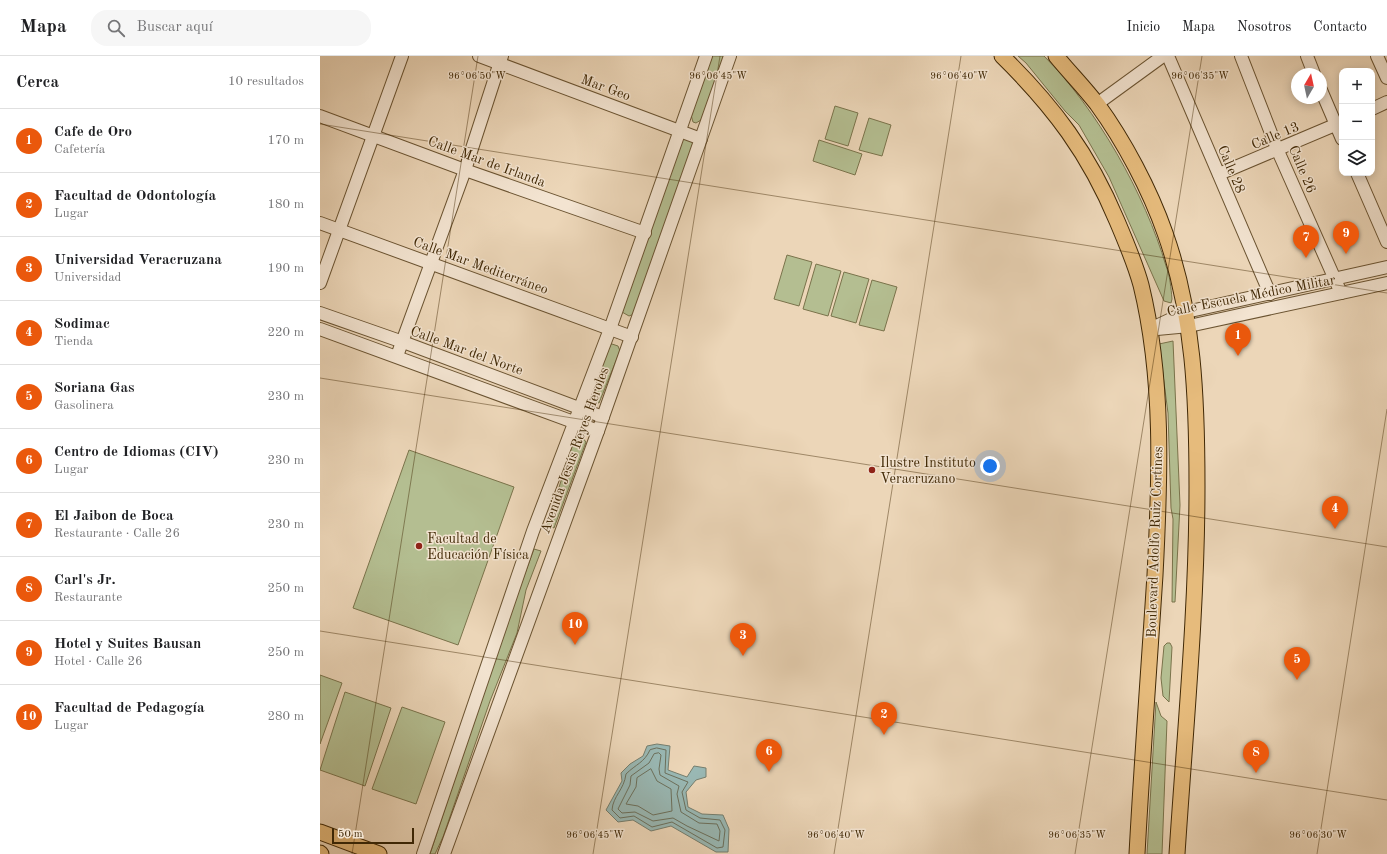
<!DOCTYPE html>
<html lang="es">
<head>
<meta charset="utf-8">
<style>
	body { margin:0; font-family:"Old Standard TT",serif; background:#f6f6f6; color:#202124 }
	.controls { position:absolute; right:12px; top:12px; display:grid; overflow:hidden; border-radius:8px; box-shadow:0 2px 10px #0003 }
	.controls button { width:36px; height:36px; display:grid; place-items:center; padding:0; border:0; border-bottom:1px solid #e0e0e0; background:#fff; color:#202124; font:20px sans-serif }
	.compass { position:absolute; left:971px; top:12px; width:36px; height:36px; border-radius:50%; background:#fff; box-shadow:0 2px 10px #0003; rotate:9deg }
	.scale { position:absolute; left:12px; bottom:10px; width:82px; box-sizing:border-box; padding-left:4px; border:2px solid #402805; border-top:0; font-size:11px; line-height:14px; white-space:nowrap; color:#402805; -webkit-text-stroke:3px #f3e4d1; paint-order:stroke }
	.you { position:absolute; left:670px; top:410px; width:14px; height:14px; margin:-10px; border:3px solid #fff; border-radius:50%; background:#1a73e8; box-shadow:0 0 0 6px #1a73e833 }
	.badge { display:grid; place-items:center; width:26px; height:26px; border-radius:50%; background:#ea580c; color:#fff; font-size:13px; font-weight:700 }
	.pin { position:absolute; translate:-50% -33px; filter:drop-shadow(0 1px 2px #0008) }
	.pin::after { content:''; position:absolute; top:21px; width:14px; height:12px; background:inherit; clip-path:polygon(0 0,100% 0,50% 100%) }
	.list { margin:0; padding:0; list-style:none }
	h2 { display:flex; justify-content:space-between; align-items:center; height:52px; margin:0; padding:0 16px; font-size:17px }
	h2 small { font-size:13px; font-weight:400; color:#757577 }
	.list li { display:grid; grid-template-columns:26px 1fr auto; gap:12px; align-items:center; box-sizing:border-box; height:64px; padding:0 16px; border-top:1px solid #e0e0e0 }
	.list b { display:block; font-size:15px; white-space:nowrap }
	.list p { margin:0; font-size:13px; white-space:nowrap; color:#757577 }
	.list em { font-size:13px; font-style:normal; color:#757577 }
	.icon { flex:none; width:22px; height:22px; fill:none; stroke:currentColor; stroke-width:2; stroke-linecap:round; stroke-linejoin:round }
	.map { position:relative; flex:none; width:1067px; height:798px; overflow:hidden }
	header { display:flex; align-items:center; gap:24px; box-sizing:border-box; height:56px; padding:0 20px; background:#fff; border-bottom:1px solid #e0e0e0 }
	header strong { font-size:19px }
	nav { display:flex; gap:22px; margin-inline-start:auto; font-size:14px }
	.search { width:280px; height:36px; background:#f6f6f6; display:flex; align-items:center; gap:10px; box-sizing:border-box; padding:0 14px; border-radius:16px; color:#757577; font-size:15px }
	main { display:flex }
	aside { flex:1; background:#fff }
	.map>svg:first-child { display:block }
	.green { fill:#b4be91; stroke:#7a734b }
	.water { fill:#99b8b4; stroke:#757e6e }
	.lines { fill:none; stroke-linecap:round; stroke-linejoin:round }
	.shore { stroke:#6c705c; stroke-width:1 }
	.minor-casing { stroke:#6b5432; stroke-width:14 }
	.major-casing { stroke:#402805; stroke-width:17 }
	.minor { stroke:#f3e4d1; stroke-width:12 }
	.major { stroke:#e6bb7c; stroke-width:15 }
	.ticks { fill:none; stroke:#402805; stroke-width:1; stroke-opacity:0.45 }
	.poi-dot { fill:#8f2418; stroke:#f3e4d1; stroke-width:1.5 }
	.labels { text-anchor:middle; stroke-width:3; stroke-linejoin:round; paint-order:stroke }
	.street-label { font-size:14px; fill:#402805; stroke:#f3e4d1 }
	.poi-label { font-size:14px; fill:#402805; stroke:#f3e4d1; text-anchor:start }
	.ticks-label { font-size:10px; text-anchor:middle; fill:#402805; stroke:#f3e4d1; stroke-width:3; stroke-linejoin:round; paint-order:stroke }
</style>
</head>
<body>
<header>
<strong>Mapa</strong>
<div class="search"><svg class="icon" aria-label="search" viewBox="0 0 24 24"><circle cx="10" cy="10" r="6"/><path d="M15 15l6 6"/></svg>Buscar aquí</div>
<nav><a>Inicio</a><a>Mapa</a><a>Nosotros</a><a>Contacto</a></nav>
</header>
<main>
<aside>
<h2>Cerca<small>10 resultados</small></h2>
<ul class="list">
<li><span class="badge">1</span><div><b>Cafe de Oro</b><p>Cafetería</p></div><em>170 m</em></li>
<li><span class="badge">2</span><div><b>Facultad de Odontología</b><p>Lugar</p></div><em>180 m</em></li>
<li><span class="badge">3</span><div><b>Universidad Veracruzana</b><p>Universidad</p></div><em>190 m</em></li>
<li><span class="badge">4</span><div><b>Sodimac</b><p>Tienda</p></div><em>220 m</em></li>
<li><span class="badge">5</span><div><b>Soriana Gas</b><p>Gasolinera</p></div><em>230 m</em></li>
<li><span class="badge">6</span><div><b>Centro de Idiomas (CIV)</b><p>Lugar</p></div><em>230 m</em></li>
<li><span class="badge">7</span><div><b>El Jaibon de Boca</b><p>Restaurante · Calle 26</p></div><em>230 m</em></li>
<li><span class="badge">8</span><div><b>Carl's Jr.</b><p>Restaurante</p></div><em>250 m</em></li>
<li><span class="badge">9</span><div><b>Hotel y Suites Bausan</b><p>Hotel · Calle 26</p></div><em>250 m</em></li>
<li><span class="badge">10</span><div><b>Facultad de Pedagogía</b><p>Lugar</p></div><em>280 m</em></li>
</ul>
</aside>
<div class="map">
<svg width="1067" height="798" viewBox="0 0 1067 798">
	<rect width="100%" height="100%" fill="#ecd6b8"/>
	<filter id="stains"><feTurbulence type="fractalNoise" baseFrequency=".005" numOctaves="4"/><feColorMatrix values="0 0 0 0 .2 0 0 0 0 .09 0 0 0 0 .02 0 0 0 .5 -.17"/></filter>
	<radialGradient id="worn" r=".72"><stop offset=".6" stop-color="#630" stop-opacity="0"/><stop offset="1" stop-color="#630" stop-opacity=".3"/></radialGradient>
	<g class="green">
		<path d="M391 0H405L381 64 376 67 373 66 371 59Z"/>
		<path d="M698 0H724C777 53 825 138 846 210 850 220 851 232 852 243L851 247 844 245 789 121 759 69 745 55 706 7Z"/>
		<path d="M515 50 538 57 528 90 505 83Z"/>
		<path d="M549 62 571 69 562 100 539 94Z"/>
		<path d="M368 82 373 86V91L314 258 309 260 302 256 363 83Z"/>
		<path d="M499 84 542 98 535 119 493 105Z"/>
		<path d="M467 199 492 206 479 250 454 243Z"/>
		<path d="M496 208 521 215 508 260 483 253Z"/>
		<path d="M524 216 549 223 536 267 511 260Z"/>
		<path d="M552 224 577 231 564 275 539 269Z"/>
		<path d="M853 285 860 449 855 546H852L853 463 851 452 848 357 839 288Z"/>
		<path d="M292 288 298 290 300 295 279 347C275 346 271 344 270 339L289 289Z"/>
		<path d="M255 381H262L266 386 234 472 227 469Z"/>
		<path d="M89 394 194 431 138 589 33 552Z"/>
		<path d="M214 493 221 495 206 534 197 577 170 645 123 781 115 798H110L178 591Z"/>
		<path d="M847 587H850L852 591 849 646 843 640 841 622 844 590Z"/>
		<path d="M0 619 22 627 0 688Z"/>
		<path d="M25 636 71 652 45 730 0 714Z"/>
		<path d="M836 646 841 660 847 665 842 798H827Z"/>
		<path d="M82 651 125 666 96 748 52 733Z"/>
	</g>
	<path class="water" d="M337 688 350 690 348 714 367 721 374 710 386 712V721L376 724 366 736 368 751 382 758 403 759 409 773 408 796H396L351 770 331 775 313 764 298 766 286 754 302 725 301 717 310 708 323 700 327 690Z"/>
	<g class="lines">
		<g class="shore">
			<path d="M337 692 346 694 345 717 368 726 362 736 366 754 380 762 400 764 405 774 403 791 397 792 352 766 332 771 314 760 300 762 292 754C293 740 304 734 306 718 316 708 324 707 330 694Z"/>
			<path d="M339 697 341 699 339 713 340 719 359 730 357 738 361 756 379 767 397 768 400 775 399 785 367 770 353 762 333 765 315 756 302 757 298 753 310 729 311 720 329 707 334 698Z"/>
			<path d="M331 713 337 725 351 733 352 755 333 759 318 750 306 748 316 731 317 722Z"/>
		</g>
		<defs>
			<g id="minor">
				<path d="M159 0 381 83"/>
				<path d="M848 0 950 238"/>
				<path d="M921 0 958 95 1021 237"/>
				<path d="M987 0 994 18"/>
				<path d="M1057 0 1067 22"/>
				<path d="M1001 34 1022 83"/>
				<path d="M777 48 843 0"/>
				<path d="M1052 53 1067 46"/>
				<path d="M0 60 145 114 325 177"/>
				<path d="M1037 117 1067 186"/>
				<path d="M899 118 1022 66"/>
				<path d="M0 167 312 281"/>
				<path d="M0 227 82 0"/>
				<path d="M0 257 83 286 283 361"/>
				<path d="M0 273 278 375"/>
				<path d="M830 273 866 256 1067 211"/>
				<path d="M837 273 869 270 1067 227"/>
				<path d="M77 300 145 114 182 0"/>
				<path d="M103 798 213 475 290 273 386 0"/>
				<path d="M124 798 278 375 410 0"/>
			</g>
			<g id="major">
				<path d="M682 0C734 51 769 98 797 165 806 186 815 207 821 229 844 323 840 423 835 519 829 612 822 705 817 798"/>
				<path d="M736 0C749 16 764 31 777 48 804 85 830 134 845 177 874 258 877 344 877 430 877 553 865 675 857 798"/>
				<path d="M0 776 59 798"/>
				<path d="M0 797 1 798"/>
			</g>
		</defs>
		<use href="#minor" class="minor-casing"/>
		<use href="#major" class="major-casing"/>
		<use href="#minor" class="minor"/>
		<use href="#major" class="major"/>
	</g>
	<path class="ticks" d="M0 68 1067 237M0 322 1067 491M0 575 1067 744M32 798 158 0M273 798 400 0M514 798 641 0M755 798 882 0M997 798 1067 353"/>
	<g class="poi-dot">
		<circle cx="552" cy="414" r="4"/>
		<circle cx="99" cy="490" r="4"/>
	</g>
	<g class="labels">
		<g class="street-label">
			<text transform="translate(286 31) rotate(20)" y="5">Mar Geo</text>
			<text transform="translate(955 79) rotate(-23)" y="5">Calle 13</text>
			<text transform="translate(167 105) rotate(20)" y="5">Calle Mar de Irlanda</text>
			<text transform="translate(912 113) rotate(67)" y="5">Calle 28</text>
			<text transform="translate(983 113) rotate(67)" y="5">Calle 26</text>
			<text transform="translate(161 209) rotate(20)" y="5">Calle Mar Mediterráneo</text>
			<text transform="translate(931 239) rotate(-11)" y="5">Calle Escuela Médico Militar</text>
			<text transform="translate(147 294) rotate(20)" y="5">Calle Mar del Norte</text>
			<text transform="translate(254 394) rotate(-70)" y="5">Avenida Jesús Reyes Heroles</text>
			<text transform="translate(834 486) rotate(-88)" y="5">Boulevard Adolfo Ruiz Cortines</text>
		</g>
		<g class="poi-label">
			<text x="560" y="411">Ilustre Instituto<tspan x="560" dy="16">Veracruzano</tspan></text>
			<text x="107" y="487">Facultad de<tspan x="107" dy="16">Educación Física</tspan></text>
		</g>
	</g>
	<g class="ticks-label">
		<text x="157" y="23">96°06'50"W</text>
		<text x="398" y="23">96°06'45"W</text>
		<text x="880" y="23">96°06'35"W</text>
		<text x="639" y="23">96°06'40"W</text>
		<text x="275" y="782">96°06'45"W</text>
		<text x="516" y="782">96°06'40"W</text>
		<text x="757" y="782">96°06'35"W</text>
		<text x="998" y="782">96°06'30"W</text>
	</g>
	<rect width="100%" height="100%" filter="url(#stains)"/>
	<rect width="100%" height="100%" fill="url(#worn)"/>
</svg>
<div class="controls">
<button>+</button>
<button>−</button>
<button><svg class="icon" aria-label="layers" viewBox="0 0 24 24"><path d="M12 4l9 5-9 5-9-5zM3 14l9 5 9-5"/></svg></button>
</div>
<svg class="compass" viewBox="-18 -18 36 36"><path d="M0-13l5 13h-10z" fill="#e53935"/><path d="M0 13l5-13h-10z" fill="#757577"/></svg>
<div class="scale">50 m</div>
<div class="you"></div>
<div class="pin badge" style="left:918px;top:300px">1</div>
<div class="pin badge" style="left:564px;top:679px">2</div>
<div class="pin badge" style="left:423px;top:600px">3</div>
<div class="pin badge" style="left:1015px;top:473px">4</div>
<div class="pin badge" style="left:977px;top:624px">5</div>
<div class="pin badge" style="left:449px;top:716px">6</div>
<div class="pin badge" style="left:986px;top:202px">7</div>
<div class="pin badge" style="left:936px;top:717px">8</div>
<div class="pin badge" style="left:1026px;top:198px">9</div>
<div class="pin badge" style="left:255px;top:589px">10</div>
</div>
</main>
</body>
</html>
